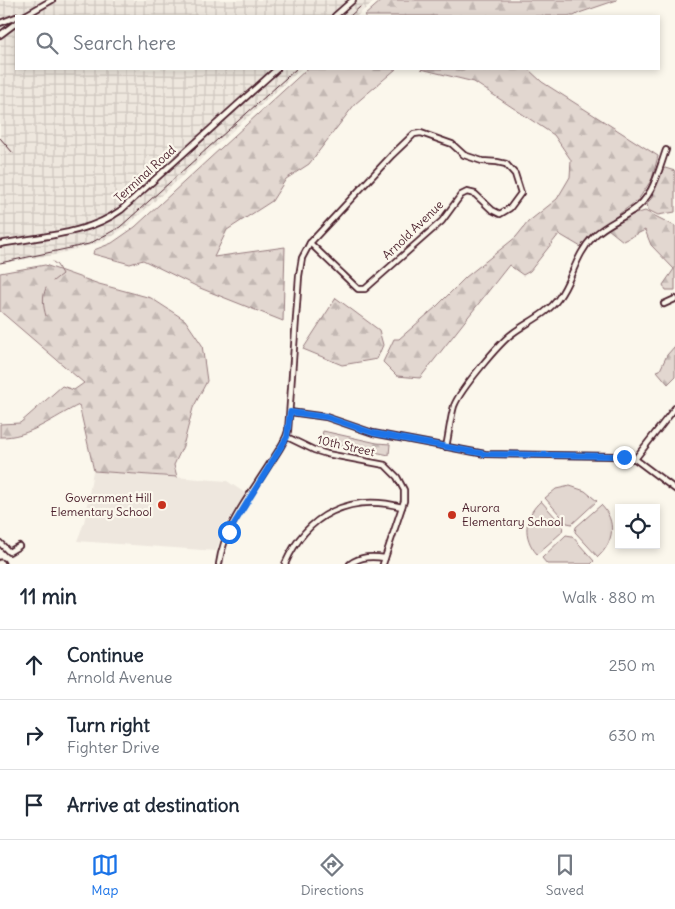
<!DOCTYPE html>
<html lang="en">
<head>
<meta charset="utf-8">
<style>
	body { margin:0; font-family:Delius,sans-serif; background:#f2f2f3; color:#1f2937 }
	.controls { position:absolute; right:15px; bottom:15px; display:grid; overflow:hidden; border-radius:0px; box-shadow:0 2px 8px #0003 }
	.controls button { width:45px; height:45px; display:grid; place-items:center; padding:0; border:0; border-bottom:1px solid #e0e1e3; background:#fff; color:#1f2937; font:25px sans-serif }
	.stop { position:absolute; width:15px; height:15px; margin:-11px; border:4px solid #1a73e8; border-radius:50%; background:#fff }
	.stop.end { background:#1a73e8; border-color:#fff; box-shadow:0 1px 5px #0008 }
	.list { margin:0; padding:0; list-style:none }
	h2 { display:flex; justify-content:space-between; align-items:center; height:65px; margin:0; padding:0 20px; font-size:21px }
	h2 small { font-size:16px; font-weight:400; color:#747a83 }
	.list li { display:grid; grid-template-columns:32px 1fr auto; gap:15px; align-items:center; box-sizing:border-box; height:70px; padding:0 20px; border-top:1px solid #e0e1e3 }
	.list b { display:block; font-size:19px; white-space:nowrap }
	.list p { margin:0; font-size:16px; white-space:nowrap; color:#747a83 }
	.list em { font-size:16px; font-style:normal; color:#747a83 }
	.icon { flex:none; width:28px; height:28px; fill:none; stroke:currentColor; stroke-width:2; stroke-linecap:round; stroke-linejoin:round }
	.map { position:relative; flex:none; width:675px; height:564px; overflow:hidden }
	.search { position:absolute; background:#fff; box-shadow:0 2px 8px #0003; left:15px; right:15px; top:15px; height:55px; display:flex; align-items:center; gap:12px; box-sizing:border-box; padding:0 18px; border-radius:0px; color:#747a83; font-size:19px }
	.sheet { height:275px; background:#fff }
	nav { display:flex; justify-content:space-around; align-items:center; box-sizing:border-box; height:70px; border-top:1px solid #e0e1e3; background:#fff; font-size:14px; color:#747a83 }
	nav a { display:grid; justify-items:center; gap:2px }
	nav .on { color:#1a73e8 }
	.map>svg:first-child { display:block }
	.built { fill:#eee7de }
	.industrial { fill:url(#industrial-grid) }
	.green { fill:#e2d7d0; stroke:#967b7e }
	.forest { fill:url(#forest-firs); stroke:#967b7e }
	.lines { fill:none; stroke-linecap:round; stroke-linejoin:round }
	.stream { stroke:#907477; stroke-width:1 }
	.minor-casing { stroke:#4a1f2b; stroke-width:8 }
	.primary-casing { stroke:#4a1f2b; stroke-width:11 }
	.minor { stroke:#fbf7ec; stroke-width:4.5 }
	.primary { stroke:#fbf7ec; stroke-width:7 }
	.rail { stroke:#4a1f2b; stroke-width:1 }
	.route { stroke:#1a73e8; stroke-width:6 }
	.poi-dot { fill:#c8321e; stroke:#fbf7ec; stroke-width:2 }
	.labels { text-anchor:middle; stroke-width:4.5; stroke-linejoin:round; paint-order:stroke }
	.street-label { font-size:12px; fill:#4a1f2b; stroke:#fbf7ec }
	.poi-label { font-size:12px; fill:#4a1f2b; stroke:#fbf7ec; text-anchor:end }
</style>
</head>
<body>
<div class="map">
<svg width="675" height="564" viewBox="0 0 675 564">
	<defs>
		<pattern id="industrial-grid" width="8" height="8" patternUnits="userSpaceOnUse" patternTransform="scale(1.25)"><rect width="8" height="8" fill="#eee7de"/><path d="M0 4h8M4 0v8" fill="none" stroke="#cec6bf"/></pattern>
		<pattern id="forest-firs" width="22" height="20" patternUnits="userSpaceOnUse" patternTransform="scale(1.25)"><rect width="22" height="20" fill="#e2d7d0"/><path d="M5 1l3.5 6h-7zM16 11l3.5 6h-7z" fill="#c3b8b3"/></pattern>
	</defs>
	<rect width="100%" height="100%" fill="#fbf7ec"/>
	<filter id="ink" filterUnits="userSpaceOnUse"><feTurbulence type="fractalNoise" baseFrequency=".02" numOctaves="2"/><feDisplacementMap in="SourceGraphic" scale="10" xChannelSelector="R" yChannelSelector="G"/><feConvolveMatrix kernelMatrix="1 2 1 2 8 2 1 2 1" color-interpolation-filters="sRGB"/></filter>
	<g filter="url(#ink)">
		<path class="built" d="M93 471 227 481 245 493 225 526 216 551 77 541 84 523Z"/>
		<path class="industrial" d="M0 0H375L357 16H16V69H301L128 225 113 236 101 242 54 255 0 263Z"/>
		<g class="green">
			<path d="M570 486 585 491 597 501 572 524 567 523 545 498 556 489Z"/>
			<path d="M541 501 563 526 562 532 537 554C522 537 524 516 541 501Z"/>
			<path d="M601 505C617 521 614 542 598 557L575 532 576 527Z"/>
			<path d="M566 535 572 536 594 561 591 564H547L542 558Z"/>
		</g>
		<g class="forest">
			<path d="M382 0H617L579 13 574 16H364Z"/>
			<path d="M307 69H396L355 104 309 164 286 179 272 201 227 230 214 257 285 247 283 321 200 288 143 260 130 264 93 254 94 250 112 243 135 227Z"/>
			<path d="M421 69H528L542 82 658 156 652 179 638 200 595 232 581 247 559 234 530 271 523 275 509 265 420 378 397 376 383 362 394 339H399L436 307 466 277 516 237 528 222 557 199 570 177 571 160 554 135 474 82Z"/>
			<path d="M665 168 675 171V212L658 215 648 210 647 203 651 199 662 170Z"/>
			<path d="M645 211 675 226V290H666L663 285 674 269 651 245 645 230 623 241 608 229 632 215Z"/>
			<path d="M45 265 99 284 151 298 185 320 202 345 207 381 193 408 183 446 174 465 177 477 94 471 79 405C54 417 29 438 0 437V424L20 423 62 386 74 390 84 383 0 311V273Z"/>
			<path d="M336 298 379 330 383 345 377 359 342 365 303 349Z"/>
			<path d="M675 346V377L668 384 657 371 660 370 667 355Z"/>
			<path d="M323 431 377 443 390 444 389 455 321 441Z"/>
		</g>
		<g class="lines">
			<g class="stream">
				<path d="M53 262 57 265 62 274 53 281"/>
				<path d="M46 316C43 306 42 297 46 288"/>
			</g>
			<defs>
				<g id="minor">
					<path d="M24 16 52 0"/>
					<path d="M335 16 353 0"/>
					<path d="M0 23 16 17"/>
					<path d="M0 35 16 23"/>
					<path d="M421 133 452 144 464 155 482 161 497 162 506 164 515 174 521 193 510 208 500 214 492 210 475 194 467 192 461 195 442 221 365 289H358L310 243 392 155 414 134Z"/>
					<path d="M0 244C41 236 87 235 121 210L277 69"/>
					<path d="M664 304 675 299"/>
					<path d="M290 412 326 417 373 433 485 454 614 456 635 459 675 489"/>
					<path d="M287 437 314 450 327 454 385 465 397 477 404 490V501L383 564"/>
					<path d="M446 447C449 434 450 420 454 406 460 390 499 343 513 333 528 322 547 314 558 299 573 279 575 255 594 236 605 225 619 220 632 211 653 198 658 172 666 150"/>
					<path d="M635 459 675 408"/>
					<path d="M0 543 9 552 19 546"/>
					<path d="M219 564C224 527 250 495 269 465 276 454 285 443 288 431L299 276 302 258 310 243"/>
					<path d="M285 564C307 514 350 493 402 507"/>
					<path d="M350 564C361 556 372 556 385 558"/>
				</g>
				<path id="primary" d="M0 564H1"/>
			</defs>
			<use href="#minor" class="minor-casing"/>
			<use href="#primary" class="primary-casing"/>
			<use href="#minor" class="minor"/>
			<use href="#primary" class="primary"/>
			<g class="rail">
				<path d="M350 16 360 7"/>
				<path d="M0 138 13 153"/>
				<path d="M0 263 89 244 120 227 296 69"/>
			</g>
		</g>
	</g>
	<g class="lines" filter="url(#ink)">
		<path class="route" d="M229 532 287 437 290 412 326 417 373 433 485 454 614 456 624 457"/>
	</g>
	<g class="poi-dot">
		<circle cx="162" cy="505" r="5"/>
		<circle cx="452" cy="515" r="5"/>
	</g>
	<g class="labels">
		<g class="street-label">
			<text transform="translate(145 174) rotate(-42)" y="4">Terminal Road</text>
			<text transform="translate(413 230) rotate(-44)" y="4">Arnold Avenue</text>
			<text transform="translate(346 446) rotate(13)" y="4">10th Street</text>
		</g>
		<g class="poi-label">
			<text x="152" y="502">Government Hill<tspan x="152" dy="14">Elementary School</tspan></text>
			<text x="462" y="512" text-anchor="start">Aurora<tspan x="462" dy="14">Elementary School</tspan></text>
		</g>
	</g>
</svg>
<div class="controls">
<button><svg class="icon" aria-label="locate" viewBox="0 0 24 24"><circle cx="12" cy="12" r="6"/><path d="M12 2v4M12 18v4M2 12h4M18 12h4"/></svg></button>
</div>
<div class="stop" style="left:229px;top:532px"></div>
<div class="stop end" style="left:624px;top:457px"></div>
<div class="search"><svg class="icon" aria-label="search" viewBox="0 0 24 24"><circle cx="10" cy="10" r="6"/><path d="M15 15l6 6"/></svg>Search here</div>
</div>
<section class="sheet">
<h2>11 min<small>Walk · 880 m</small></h2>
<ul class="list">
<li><svg class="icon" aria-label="ahead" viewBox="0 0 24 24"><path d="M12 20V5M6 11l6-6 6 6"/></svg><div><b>Continue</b><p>Arnold Avenue</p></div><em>250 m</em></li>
<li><svg class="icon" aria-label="right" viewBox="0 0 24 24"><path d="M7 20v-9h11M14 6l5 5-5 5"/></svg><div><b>Turn right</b><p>Fighter Drive</p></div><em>630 m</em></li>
<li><svg class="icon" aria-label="arrive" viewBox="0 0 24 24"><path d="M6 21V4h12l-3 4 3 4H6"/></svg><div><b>Arrive at destination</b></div></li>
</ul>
</section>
<nav>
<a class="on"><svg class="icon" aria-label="map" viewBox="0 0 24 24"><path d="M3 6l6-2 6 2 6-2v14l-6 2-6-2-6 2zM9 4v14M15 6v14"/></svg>Map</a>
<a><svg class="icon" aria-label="directions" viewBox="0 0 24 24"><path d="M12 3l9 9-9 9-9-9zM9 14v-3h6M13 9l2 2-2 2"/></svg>Directions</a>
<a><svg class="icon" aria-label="saved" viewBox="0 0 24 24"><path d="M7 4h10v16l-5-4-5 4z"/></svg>Saved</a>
</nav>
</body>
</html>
